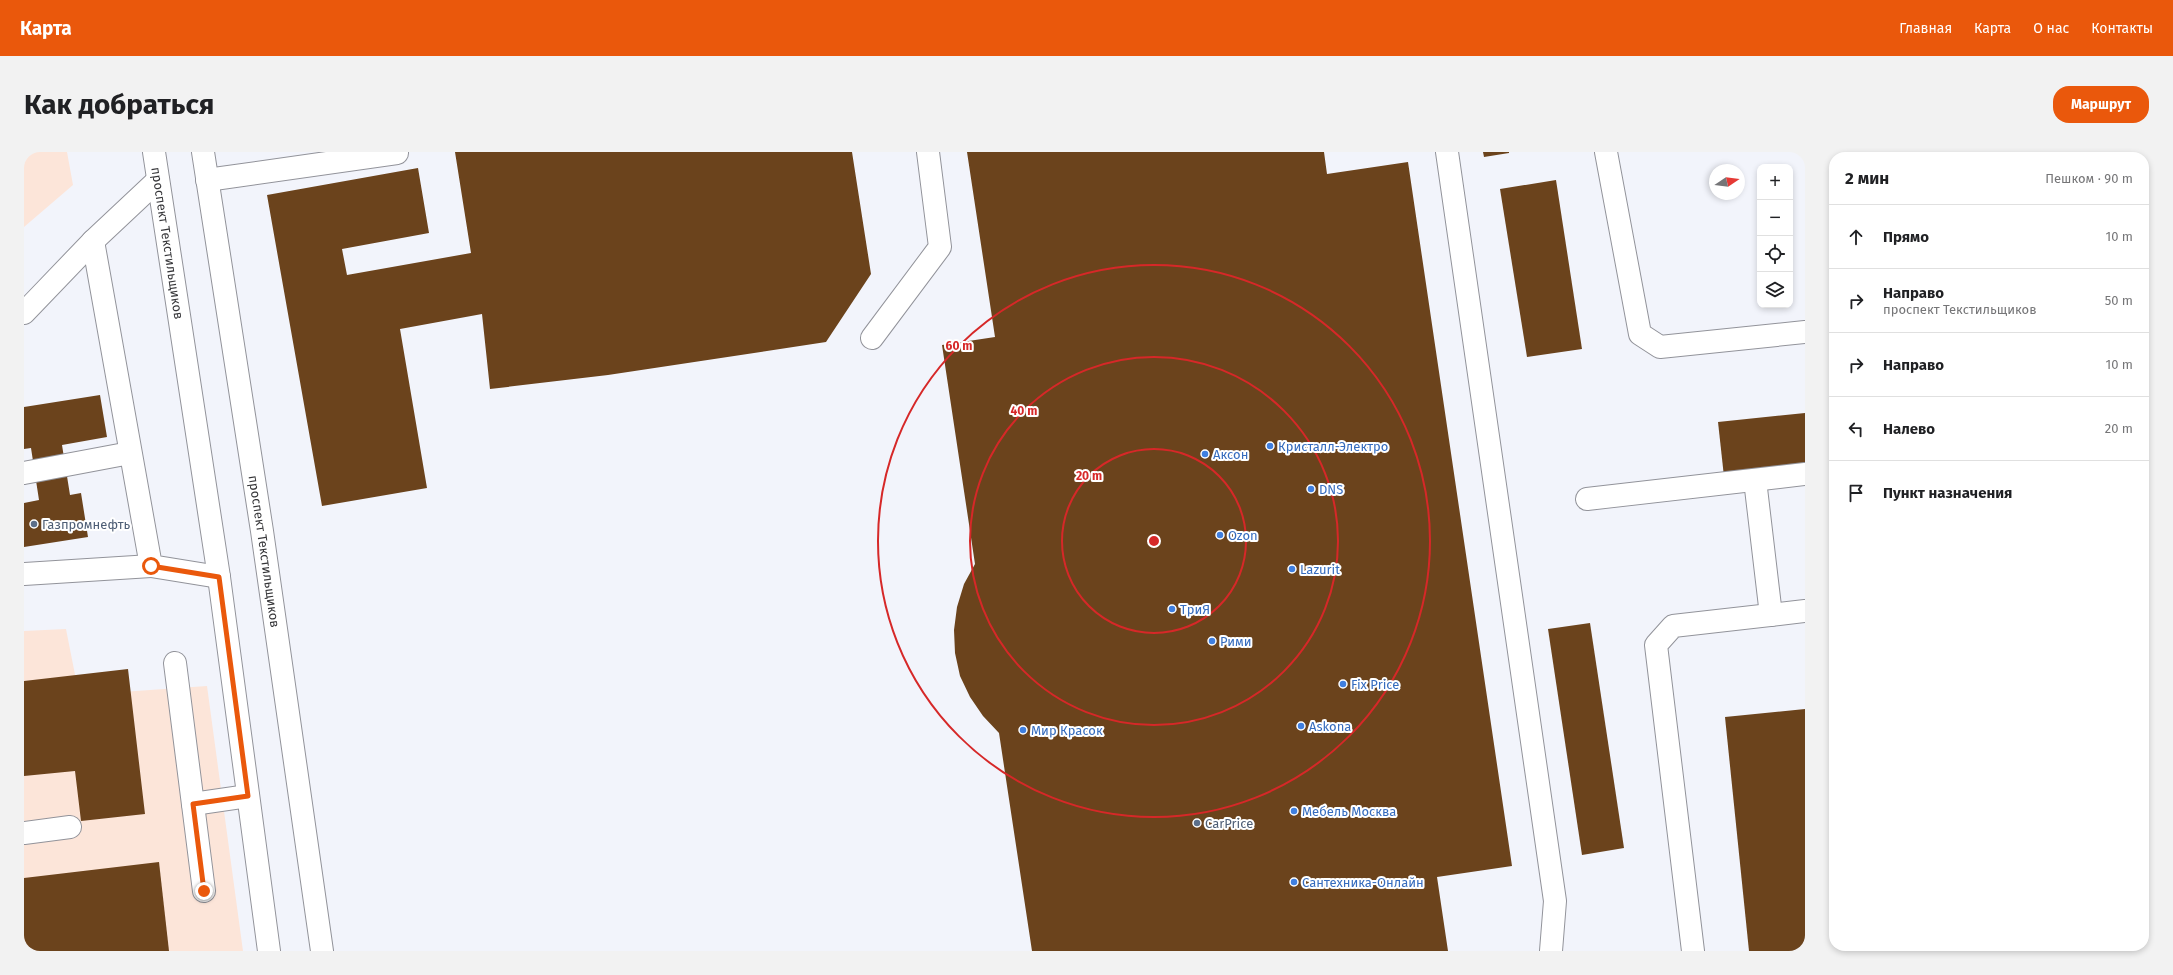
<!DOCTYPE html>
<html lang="ru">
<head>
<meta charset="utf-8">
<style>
	body { margin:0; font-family:"Fira Sans",sans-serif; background:#f2f2f2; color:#202124 }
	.controls { position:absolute; right:12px; top:12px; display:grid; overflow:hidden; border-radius:8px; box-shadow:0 2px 6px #0003 }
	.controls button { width:36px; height:36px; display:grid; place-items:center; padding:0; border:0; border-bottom:1px solid #e0e0e0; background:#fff; color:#202124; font:20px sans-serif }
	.compass { position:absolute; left:1685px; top:12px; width:36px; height:36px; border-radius:50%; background:#fff; box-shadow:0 2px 6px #0003; rotate:77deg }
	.stop { position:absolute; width:12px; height:12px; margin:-9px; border:3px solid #ea580c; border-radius:50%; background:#fff }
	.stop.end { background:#ea580c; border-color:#fff; box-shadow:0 1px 4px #0008 }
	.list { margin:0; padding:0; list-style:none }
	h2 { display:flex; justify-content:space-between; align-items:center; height:52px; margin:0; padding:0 16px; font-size:17px }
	h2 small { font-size:13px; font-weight:400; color:#757577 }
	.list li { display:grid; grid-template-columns:26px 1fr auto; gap:12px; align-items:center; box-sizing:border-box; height:64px; padding:0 16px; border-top:1px solid #e0e0e0 }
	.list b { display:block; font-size:15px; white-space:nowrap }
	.list p { margin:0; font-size:13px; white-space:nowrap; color:#757577 }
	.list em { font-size:13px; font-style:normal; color:#757577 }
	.icon { flex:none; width:22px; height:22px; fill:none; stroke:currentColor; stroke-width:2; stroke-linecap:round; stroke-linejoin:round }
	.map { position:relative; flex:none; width:1781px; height:799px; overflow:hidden; border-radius:16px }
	header { display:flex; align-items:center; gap:24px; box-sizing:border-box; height:56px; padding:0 20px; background:#ea580c; color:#fff }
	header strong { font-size:19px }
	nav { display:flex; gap:22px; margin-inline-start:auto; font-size:14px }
	.intro { display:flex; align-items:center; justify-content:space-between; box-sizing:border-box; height:96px; padding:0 24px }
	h1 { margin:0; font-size:28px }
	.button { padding:10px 18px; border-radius:16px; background:#ea580c; color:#fff; font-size:14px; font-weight:700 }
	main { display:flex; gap:24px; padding:0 24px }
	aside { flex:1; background:#fff; border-radius:16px; box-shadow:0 2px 6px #0003 }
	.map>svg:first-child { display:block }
	.industrial { fill:#fce5d9 }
	.building { fill:#6b431c }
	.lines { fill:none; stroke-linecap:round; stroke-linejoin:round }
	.minor-casing { stroke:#92939a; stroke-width:24 }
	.major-casing { stroke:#92939a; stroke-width:24 }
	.minor { stroke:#fff; stroke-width:22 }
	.major { stroke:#fff; stroke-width:22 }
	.route { stroke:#ea580c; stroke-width:5 }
	.ring { fill:none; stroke:#d62828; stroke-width:2 }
	.shop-dot { fill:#3f7fe0; stroke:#fff; stroke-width:1.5 }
	.service-dot { fill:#5c6f8a; stroke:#fff; stroke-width:1.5 }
	.labels { text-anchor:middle; stroke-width:4; stroke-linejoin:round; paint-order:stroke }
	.street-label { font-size:13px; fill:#363639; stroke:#fff }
	.shop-label { font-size:13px; fill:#366cbe; stroke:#fff; text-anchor:start }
	.service-label { font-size:13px; fill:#4e5e75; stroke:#fff; text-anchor:start }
	.centre { fill:#d62828; stroke:#fff; stroke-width:2 }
	.ring-label { font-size:12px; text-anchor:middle; font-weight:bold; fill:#d62828; stroke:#fff; stroke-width:4; stroke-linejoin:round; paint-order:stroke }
</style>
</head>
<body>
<header>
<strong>Карта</strong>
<nav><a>Главная</a><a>Карта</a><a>О нас</a><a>Контакты</a></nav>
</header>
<div class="intro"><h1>Как добраться</h1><a class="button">Маршрут</a></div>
<main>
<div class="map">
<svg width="1781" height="799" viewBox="0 0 1781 799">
	<rect width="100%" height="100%" fill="#f2f4fb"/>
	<g class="industrial">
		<path d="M0 0H43L49 33 0 75Z"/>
		<path d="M42 477 55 543 183 534 219 799H0V479Z"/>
	</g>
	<g class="building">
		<path d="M431 0H828L847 122 802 190 584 223 466 237 458 162 376 177 403 336 298 354 243 43 394 16 405 81 318 97 323 123 447 101Z"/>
		<path d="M943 0H1300L1303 22 1384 10 1488 714 1413 725 1424 799H1008L975 581 959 564 946 545 936 524 931 501 930 478 933 455 940 432 951 412 918 193 971 185Z"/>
		<path d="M1459 0H1485V1L1460 5Z"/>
		<path d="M1532 28 1558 197 1503 205 1476 37Z"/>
		<path d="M76 243 83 285 38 293 46 343 57 341 64 385 0 395V351L15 348 7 296 0 297V255Z"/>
		<path d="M1781 261V326L1701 334 1694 270Z"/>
		<path d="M1566 471 1600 696 1558 703 1524 477Z"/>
		<path d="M104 517 121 662 57 669 51 619 0 624V529Z"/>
		<path d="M1781 557V799H1725L1701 565Z"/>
		<path d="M135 710 145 799H0V726Z"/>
	</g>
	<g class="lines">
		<defs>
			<g id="minor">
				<path d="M1423 0 1531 749 1527 799"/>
				<path d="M1582 0 1616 182 1636 195 1781 180"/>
				<path d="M134 28 69 89 127 414 195 425"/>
				<path d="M183 28 373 1"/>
				<path d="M0 161 69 89"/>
				<path d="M848 186 916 95 904 0"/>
				<path d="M0 321 106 301"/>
				<path d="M1731 328 1747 463"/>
				<path d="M1563 347 1781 322"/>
				<path d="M0 422 127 414"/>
				<path d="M151 511 180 739"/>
				<path d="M169 652 224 644"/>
				<path d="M0 681 46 675"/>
				<path d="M1669 799 1632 493 1649 474 1781 459"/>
			</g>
			<g id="major">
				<path id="s1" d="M130 0 195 425 245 799"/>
				<path id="s2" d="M179 0 238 379 298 799"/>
			</g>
		</defs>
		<use href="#minor" class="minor-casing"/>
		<use href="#major" class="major-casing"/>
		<use href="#minor" class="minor"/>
		<use href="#major" class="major"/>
	</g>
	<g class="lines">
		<path class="route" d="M127 414 195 425 224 644 169 652 180 739"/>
	</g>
	<g class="ring">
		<circle cx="1130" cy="389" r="92"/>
		<circle cx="1130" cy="389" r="184"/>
		<circle cx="1130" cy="389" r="276"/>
	</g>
	<g class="shop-dot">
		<circle cx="1246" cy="294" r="4"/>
		<circle cx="1181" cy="302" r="4"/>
		<circle cx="1287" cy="337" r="4"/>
		<circle cx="1196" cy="383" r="4"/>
		<circle cx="1268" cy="417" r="4"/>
		<circle cx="1148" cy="457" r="4"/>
		<circle cx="1188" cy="489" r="4"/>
		<circle cx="1319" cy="532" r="4"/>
		<circle cx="1277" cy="574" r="4"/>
		<circle cx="999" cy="578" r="4"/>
		<circle cx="1270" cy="659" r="4"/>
		<circle cx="1270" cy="730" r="4"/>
	</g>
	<g class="service-dot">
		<circle cx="10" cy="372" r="4"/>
		<circle cx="1173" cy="671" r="4"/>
	</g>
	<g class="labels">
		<g class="street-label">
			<text dy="5" stroke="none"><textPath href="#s1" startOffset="92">проспект Текстильщиков</textPath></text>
			<text dy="5" stroke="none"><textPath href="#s2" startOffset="404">проспект Текстильщиков</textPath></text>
		</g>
		<g class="shop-label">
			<text x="1254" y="299">Кристалл-Электро</text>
			<text x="1189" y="307">Аксон</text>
			<text x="1295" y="342">DNS</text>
			<text x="1204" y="388">Ozon</text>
			<text x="1276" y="422">Lazurit</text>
			<text x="1156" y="462">ТриЯ</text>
			<text x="1196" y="494">Рими</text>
			<text x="1327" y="537">Fix Price</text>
			<text x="1285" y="579">Askona</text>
			<text x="1007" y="583">Мир Красок</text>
			<text x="1278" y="664">Мебель Москва</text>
			<text x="1278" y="735">Сантехника-Онлайн</text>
		</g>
		<g class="service-label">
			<text x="18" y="377">Газпромнефть</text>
			<text x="1181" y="676">CarPrice</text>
		</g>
	</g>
	<circle cx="1130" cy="389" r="6" class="centre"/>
	<g class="ring-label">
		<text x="935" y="198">60 m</text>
		<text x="1000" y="263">40 m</text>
		<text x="1065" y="328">20 m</text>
	</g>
</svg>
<div class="controls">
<button>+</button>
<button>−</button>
<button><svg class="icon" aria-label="locate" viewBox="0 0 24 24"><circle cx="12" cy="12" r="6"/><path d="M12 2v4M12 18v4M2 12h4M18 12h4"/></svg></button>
<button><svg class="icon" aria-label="layers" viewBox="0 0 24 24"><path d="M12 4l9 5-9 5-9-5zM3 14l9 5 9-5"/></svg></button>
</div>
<svg class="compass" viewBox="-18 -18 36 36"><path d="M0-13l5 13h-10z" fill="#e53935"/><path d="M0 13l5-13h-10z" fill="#757577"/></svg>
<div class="stop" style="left:127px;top:414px"></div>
<div class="stop end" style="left:180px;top:739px"></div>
</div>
<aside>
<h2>2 мин<small>Пешком · 90 m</small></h2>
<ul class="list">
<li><svg class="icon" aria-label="ahead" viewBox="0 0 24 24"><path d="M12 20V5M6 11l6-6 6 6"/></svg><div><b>Прямо</b></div><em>10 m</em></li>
<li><svg class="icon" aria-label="right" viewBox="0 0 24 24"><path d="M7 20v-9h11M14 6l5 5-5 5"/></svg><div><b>Направо</b><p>проспект Текстильщиков</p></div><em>50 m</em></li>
<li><svg class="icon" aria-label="right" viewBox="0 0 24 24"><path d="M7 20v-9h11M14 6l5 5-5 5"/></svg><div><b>Направо</b></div><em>10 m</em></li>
<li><svg class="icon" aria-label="left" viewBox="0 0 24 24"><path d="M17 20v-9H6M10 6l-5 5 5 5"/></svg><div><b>Налево</b></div><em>20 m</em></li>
<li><svg class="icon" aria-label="arrive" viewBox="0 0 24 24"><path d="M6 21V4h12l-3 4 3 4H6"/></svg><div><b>Пункт назначения</b></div></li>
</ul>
</aside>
</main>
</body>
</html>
